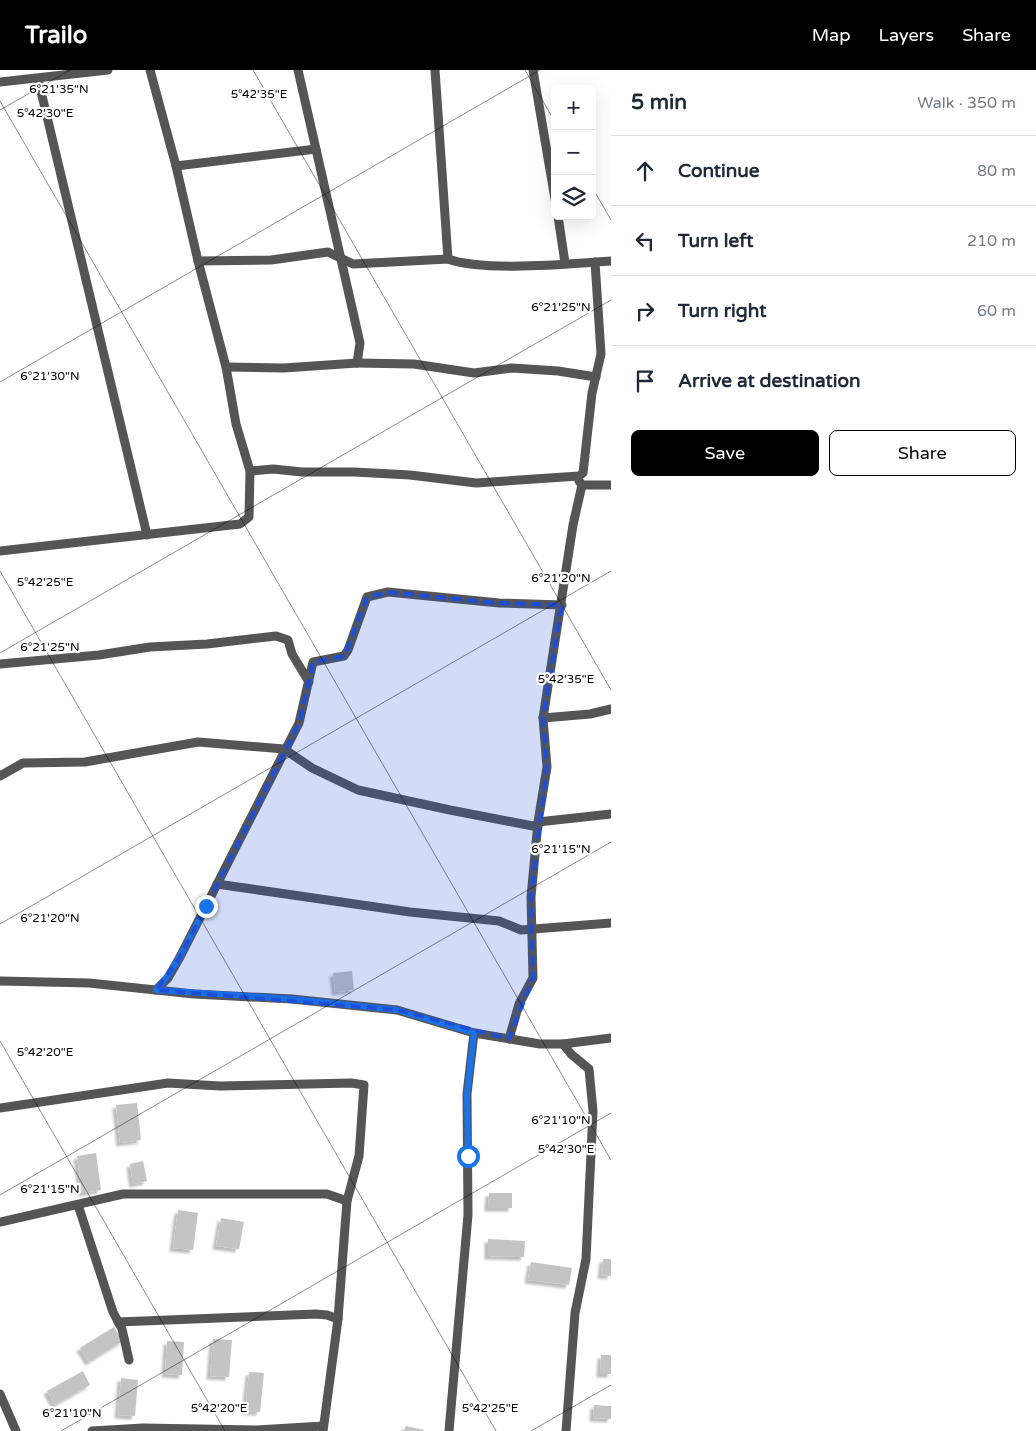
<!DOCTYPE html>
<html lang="en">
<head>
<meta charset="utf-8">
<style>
	body { margin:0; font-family:"Varela Round",sans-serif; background:#f6f6f7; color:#1f2937 }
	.controls { position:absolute; right:15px; top:15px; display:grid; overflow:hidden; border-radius:8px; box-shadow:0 5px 20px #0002 }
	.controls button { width:45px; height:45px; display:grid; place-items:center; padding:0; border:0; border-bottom:1px solid #e0e1e3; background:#fff; color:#1f2937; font:25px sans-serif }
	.stop { position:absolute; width:15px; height:15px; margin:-11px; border:4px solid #1a73e8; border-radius:50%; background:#fff }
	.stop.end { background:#1a73e8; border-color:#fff; box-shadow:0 1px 5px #0008 }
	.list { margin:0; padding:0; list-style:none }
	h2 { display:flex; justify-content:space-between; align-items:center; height:65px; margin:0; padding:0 20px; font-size:21px }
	h2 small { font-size:16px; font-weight:400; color:#747a83 }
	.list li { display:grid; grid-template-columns:32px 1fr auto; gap:15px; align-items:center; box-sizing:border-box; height:70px; padding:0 20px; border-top:1px solid #e0e1e3 }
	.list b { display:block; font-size:19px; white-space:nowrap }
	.list em { font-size:16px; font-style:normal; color:#747a83 }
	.actions { display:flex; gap:10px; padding:15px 20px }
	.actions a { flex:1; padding:11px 0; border:1px solid #000; border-radius:8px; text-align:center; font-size:18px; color:#000 }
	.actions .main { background:#000; color:#fff }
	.icon { flex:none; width:28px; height:28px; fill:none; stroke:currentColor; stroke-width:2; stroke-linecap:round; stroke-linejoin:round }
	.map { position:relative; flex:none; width:611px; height:1361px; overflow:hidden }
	header { display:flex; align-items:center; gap:30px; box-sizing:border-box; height:70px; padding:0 25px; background:#000; color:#fff }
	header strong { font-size:24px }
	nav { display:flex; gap:28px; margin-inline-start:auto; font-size:18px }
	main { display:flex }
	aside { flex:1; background:#fff }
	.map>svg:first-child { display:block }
	.building { fill:#c4c4c4; filter:url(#shadow) }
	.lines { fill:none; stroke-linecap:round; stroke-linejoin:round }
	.street { stroke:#555; stroke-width:9 }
	.route { stroke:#1a73e8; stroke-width:6 }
	.marked { fill:#1d4ed8; fill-opacity:0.2; stroke:#1d4ed8; stroke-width:4; stroke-dasharray:10 6; stroke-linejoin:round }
	.ticks { fill:none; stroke:#000; stroke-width:1; stroke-opacity:0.45 }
	.ticks-label { font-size:12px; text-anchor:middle; fill:#000; stroke:#fff; stroke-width:4.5; stroke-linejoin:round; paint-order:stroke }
</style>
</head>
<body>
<header>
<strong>Trailo</strong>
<nav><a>Map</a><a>Layers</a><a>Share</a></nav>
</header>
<main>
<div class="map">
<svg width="611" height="1361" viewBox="0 0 611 1361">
	<defs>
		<filter id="shadow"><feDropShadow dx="-3.5" dy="3.5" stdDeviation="1" flood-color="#0004"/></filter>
	</defs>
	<rect width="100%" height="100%" fill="#fff"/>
	<g class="building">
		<path d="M352 901 354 920 335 922 333 903Z"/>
		<path d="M137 1033 141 1070 120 1073 116 1035Z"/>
		<path d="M96 1083 101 1120 82 1123 77 1086Z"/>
		<path d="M143 1091 147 1111 133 1114 130 1094Z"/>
		<path d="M489 1123H512V1138H488Z"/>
		<path d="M178 1140 198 1143 193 1180 173 1178Z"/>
		<path d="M221 1148 244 1152 239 1179 216 1176Z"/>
		<path d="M488 1169 525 1171 524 1187 488 1186Z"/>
		<path d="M603 1189H611V1206L601 1205Z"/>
		<path d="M531 1192 572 1198 569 1215 528 1210Z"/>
		<path d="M114 1257 123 1271 89 1292 80 1278Z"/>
		<path d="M213 1269 232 1270 229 1307 210 1306Z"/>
		<path d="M167 1271 184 1272 182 1305 165 1304Z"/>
		<path d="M601 1285H611V1304H600Z"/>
		<path d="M83 1301 90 1315 55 1335 47 1321Z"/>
		<path d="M249 1302 264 1303 260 1342 245 1341Z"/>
		<path d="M121 1308 138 1310 135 1346 118 1345Z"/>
		<path d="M594 1335 611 1336V1349L593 1348Z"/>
		<path d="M406 1356 424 1360 423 1361H404Z"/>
	</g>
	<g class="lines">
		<g class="street">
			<path d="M435 0 448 189"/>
			<path d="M533 0 555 129"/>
			<path d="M38 9 147 465"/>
			<path d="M0 12 108 0"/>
			<path d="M176 96 316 79"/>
			<path d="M558 146 565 193"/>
			<path d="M198 191 271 190 328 182 353 194 448 189C483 202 572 194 611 191"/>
			<path d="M357 293 414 294 474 303 512 298 558 301 596 307"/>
			<path d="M226 297 284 298 357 293 360 273 298 0"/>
			<path d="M250 401 273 399 302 402H354L410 405 476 413 579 406 583 403 592 323 601 284 595 192"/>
			<path d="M579 411 582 415H611"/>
			<path d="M0 481 240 454 249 447 250 401 236 354 226 297 198 191 176 96 150 0"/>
			<path d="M0 594 99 585 150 577 207 574 276 566 288 570 292 584 309 612"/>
			<path d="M543 648 590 644 611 639"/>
			<path d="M0 706 23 693 85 692 198 672 284 679 312 698 358 720 450 740 538 757"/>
			<path d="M538 752 611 744"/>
			<path d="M217 814 410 842 499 851 521 860 611 853"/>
			<path d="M0 911 89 913 194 924 292 929 397 940 474 963"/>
			<path d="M156 920 168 908 180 887 299 653 313 592 344 586 348 580 367 527 388 522 499 533 562 535"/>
			<path d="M509 969 519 934 533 908 531 827 538 752 547 697 543 648 573 455 582 415"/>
			<path d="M563 974 571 984 589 999 593 1041 586 1189 575 1243 566 1361"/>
			<path d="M0 1038 168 1013 220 1016 351 1013 364 1015 359 1086 347 1131 338 1249 323 1361"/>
			<path d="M78 1135 113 1242 122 1259 129 1290"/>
			<path d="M0 1152 123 1124H327L347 1131"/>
			<path d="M118 1252 316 1244 327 1245 338 1249"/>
			<path d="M0 1324 16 1361"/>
			<path d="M92 1361 143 1358 257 1360 323 1356"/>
			<path d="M449 1361 468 1145 467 1024 474 963 540 974H563L611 968"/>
		</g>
	</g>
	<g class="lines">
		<path class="route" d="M206 836C191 865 178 896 156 920L292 929 397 940 474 963 467 1024 468 1086"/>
	</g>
	<path class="marked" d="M388 522 499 533 562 535 543 648 547 697 531 827 533 908 509 969 397 940 156 920 180 887 299 653 313 592 344 586 367 527Z"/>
	<path class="ticks" d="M253 0 611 620M525 0 555 52M0 31 611 1090M0 40 70 0M592 117 611 150M0 312 540 0M0 501 496 1361M0 583 611 230M0 854 611 501M0 971 225 1361M0 1125 611 772M61 1361 611 1043M531 1361 611 1315"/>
	<g class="ticks-label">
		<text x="59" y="23">6°21'35"N</text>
		<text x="259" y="28">5°42'35"E</text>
		<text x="45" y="47">5°42'30"E</text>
		<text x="561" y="241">6°21'25"N</text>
		<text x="50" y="310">6°21'30"N</text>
		<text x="561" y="512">6°21'20"N</text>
		<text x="45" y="516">5°42'25"E</text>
		<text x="50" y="581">6°21'25"N</text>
		<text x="566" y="613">5°42'35"E</text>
		<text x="561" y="783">6°21'15"N</text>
		<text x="50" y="852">6°21'20"N</text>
		<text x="45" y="986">5°42'20"E</text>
		<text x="561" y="1054">6°21'10"N</text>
		<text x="566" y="1083">5°42'30"E</text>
		<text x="50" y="1123">6°21'15"N</text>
		<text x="219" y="1342">5°42'20"E</text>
		<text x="490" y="1342">5°42'25"E</text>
		<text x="72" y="1347">6°21'10"N</text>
	</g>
</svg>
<div class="controls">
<button>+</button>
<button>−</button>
<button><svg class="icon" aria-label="layers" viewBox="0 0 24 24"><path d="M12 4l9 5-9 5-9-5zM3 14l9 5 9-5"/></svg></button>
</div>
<div class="stop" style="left:468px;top:1086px"></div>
<div class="stop end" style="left:206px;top:836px"></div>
</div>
<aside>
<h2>5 min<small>Walk · 350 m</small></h2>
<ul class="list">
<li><svg class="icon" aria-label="ahead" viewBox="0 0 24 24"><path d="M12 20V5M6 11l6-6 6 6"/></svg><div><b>Continue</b></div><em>80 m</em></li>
<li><svg class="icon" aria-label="left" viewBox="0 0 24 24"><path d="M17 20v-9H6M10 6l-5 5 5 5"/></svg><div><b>Turn left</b></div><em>210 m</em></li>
<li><svg class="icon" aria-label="right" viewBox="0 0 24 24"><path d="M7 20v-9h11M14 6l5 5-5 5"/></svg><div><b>Turn right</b></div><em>60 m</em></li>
<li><svg class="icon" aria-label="arrive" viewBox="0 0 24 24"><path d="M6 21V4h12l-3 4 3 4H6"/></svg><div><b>Arrive at destination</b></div></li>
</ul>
<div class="actions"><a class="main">Save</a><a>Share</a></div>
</aside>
</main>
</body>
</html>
